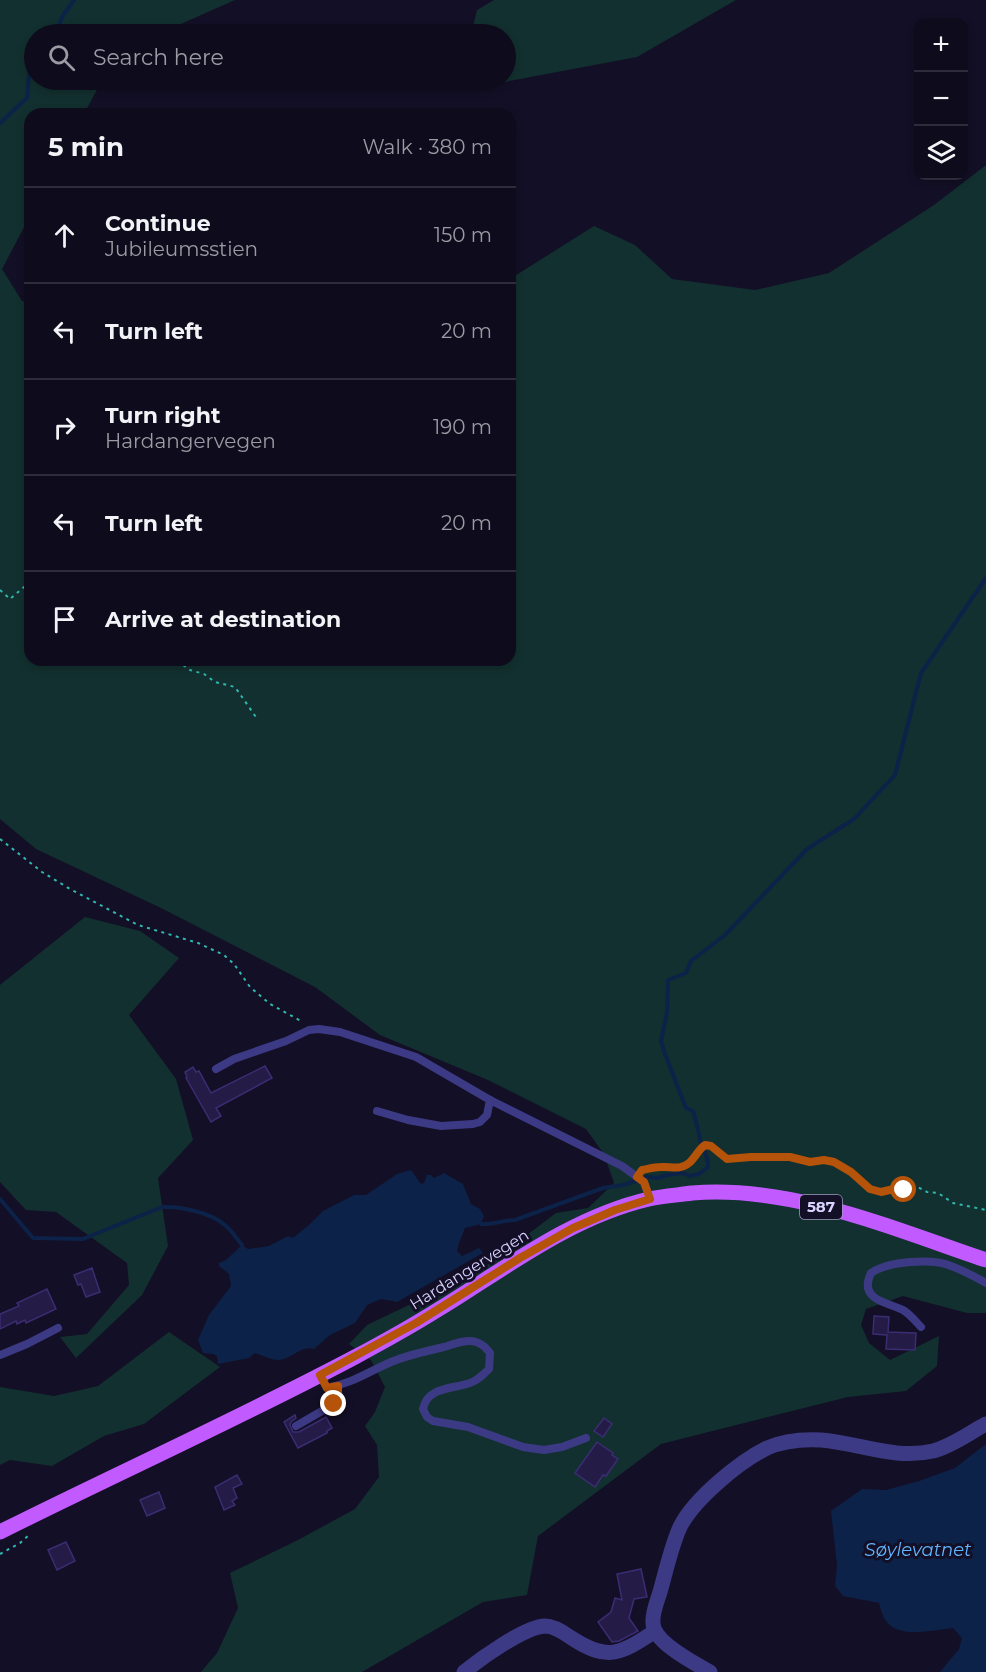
<!DOCTYPE html>
<html lang="en">
<head>
<meta charset="utf-8">
<style>
	body { margin:0; font-family:Montserrat,sans-serif; background:#171425; color:#f1f3f6 }
	.controls { position:absolute; right:18px; top:18px; display:grid; overflow:hidden; border-radius:12px; box-shadow:0 3px 9px #0003 }
	.controls button { width:54px; height:54px; display:grid; place-items:center; padding:0; border:0; border-bottom:2px solid #2e2b3b; background:#0e0b1c; color:#f1f3f6; font:30px sans-serif }
	.stop { position:absolute; width:18px; height:18px; margin:-14px; border:4px solid #b45309; border-radius:50%; background:#fff }
	.stop.end { background:#b45309; border-color:#fff; box-shadow:0 2px 6px #0008 }
	.list { margin:0; padding:0; list-style:none }
	h2 { display:flex; justify-content:space-between; align-items:center; height:78px; margin:0; padding:0 24px; font-size:26px }
	h2 small { font-size:20px; font-weight:400; color:#9b9ba3 }
	.list li { display:grid; grid-template-columns:39px 1fr auto; gap:18px; align-items:center; box-sizing:border-box; height:96px; padding:0 24px; border-top:2px solid #2e2b3b }
	.list b { display:block; font-size:22px; white-space:nowrap }
	.list p { margin:0; font-size:20px; white-space:nowrap; color:#9b9ba3 }
	.list em { font-size:20px; font-style:normal; color:#9b9ba3 }
	.icon { flex:none; width:33px; height:33px; fill:none; stroke:currentColor; stroke-width:2; stroke-linecap:round; stroke-linejoin:round }
	.map { position:relative; flex:none; width:986px; height:1672px; overflow:hidden }
	.search { position:absolute; background:#0e0b1c; box-shadow:0 3px 9px #0003; left:24px; top:24px; width:492px; height:66px; display:flex; align-items:center; gap:15px; box-sizing:border-box; padding:0 21px; border-radius:33px; color:#9b9ba3; font-size:22px }
	.panel { position:absolute; background:#0e0b1c; box-shadow:0 3px 9px #0003; left:24px; top:108px; width:492px; height:558px; border-radius:18px }
	.map>svg:first-child { display:block }
	.green { fill:#12302f }
	.water { fill:#0c2248 }
	.lines { fill:none; stroke-linecap:round; stroke-linejoin:round }
	.stream { stroke:#0c2248; stroke-width:4 }
	.building { fill:#241b47; stroke:#3b2d73; stroke-width:1.5 }
	.path { stroke:#2fb8b0; stroke-width:2; stroke-dasharray:3 4.5; stroke-linecap:butt }
	.lane { stroke:#3d3a85; stroke-width:8 }
	.street { stroke:#3d3a85; stroke-width:15 }
	.primary { stroke:#c25bff; stroke-width:15 }
	.route { stroke:#b45309; stroke-width:8 }
	.labels { text-anchor:middle; stroke-width:6; stroke-linejoin:round; paint-order:stroke }
	.shield { fill:#130f26; stroke:#9e99be; stroke-width:1.5 }
	.shield-label { font-size:15px; font-weight:bold; fill:#d9d4ff }
	.street-label { font-size:16px; fill:#d9d4ff; stroke:#130f26 }
	.water-label { font-size:18px; font-style:italic; fill:#62b6ff; stroke:#130f26 }
</style>
</head>
<body>
<div class="map">
<svg width="986" height="1672" viewBox="0 0 986 1672">
	<rect width="100%" height="100%" fill="#130f26"/>
	<g class="green">
		<path d="M0 0H235L174 27 164 34H34V80H105L100 84 84 114H30V216L2 269 22 301 30 303V660H510V279L594 226 635 245 672 279 755 290 829 273 934 205 986 165V1313H967L903 1296 866 1309 861 1325 869 1343 890 1360 939 1336 937 1366 906 1391 848 1397 661 1444 538 1536 527 1595 483 1602 362 1672H201L217 1653 238 1608 230 1573 298 1540 355 1509 379 1477 377 1445 365 1426 375 1412 385 1387 371 1360 349 1344 367 1325 417 1301 447 1282 490 1263 556 1213 588 1208 614 1183 604 1154 586 1129 488 1080 380 1035 315 987 161 908 36 849 0 819Z"/>
		<path d="M494 0H736L637 57 494 84 465 80H506V34H471L477 10Z"/>
		<path d="M85 917 140 931 179 958 129 1015 176 1079 193 1140 158 1178 168 1246 142 1295 76 1358 60 1337 87 1334 129 1285 127 1263 56 1212 26 1210 0 1182V985Z"/>
		<path d="M169 1332 220 1367 144 1424 104 1436 52 1466 10 1460 0 1465V1387L54 1396 98 1386Z"/>
	</g>
	<g class="water">
		<path d="M411 1170 421 1184 424 1183 427 1175H431L434 1178 444 1173 463 1184 471 1204 480 1209 484 1216 481 1224 465 1228 459 1243 457 1251 462 1256 479 1248 483 1253 397 1302 381 1299 367 1305 355 1323 330 1335 314 1349C300 1345 292 1360 278 1360 271 1360 262 1355 255 1353L249 1358 218 1364 217 1356 213 1354 203 1353 198 1340 209 1315 231 1286 229 1274 219 1266V1263L226 1260 242 1245 248 1249 269 1246 288 1236 293 1238 310 1224 323 1211 354 1195H366L397 1174Z"/>
		<path d="M986 1444V1672H940L959 1649 962 1638 953 1628C935 1630 902 1638 889 1624 883 1619 881 1610 879 1603L843 1596 835 1586 837 1565 831 1511 862 1489 886 1490 919 1481 955 1468Z"/>
	</g>
	<g class="lines">
		<g class="stream">
			<path d="M56 34 62 17 74 0"/>
			<path d="M0 123 27 98 30 64 34 58"/>
			<path d="M0 1199 33 1238 83 1239 162 1207C181 1206 212 1213 226 1226 232 1231 237 1239 242 1245"/>
			<path d="M481 1224C494 1225 503 1220 515 1220L603 1188 623 1185 648 1177 658 1178 667 1175 682 1173 690 1176 699 1174 708 1167C709 1156 702 1150 700 1139 698 1130 696 1120 693 1111L686 1108 665 1054 661 1041 667 1013 668 980 686 973 691 961 725 935 807 849 854 819 895 775 921 673 986 578"/>
		</g>
	</g>
	<g class="building">
		<path d="M265 1066 272 1078 216 1108 221 1116 211 1122 186 1078 187 1077 185 1072 193 1067 196 1072 199 1071 211 1093Z"/>
		<path d="M92 1268 100 1292 86 1297 81 1284 78 1285 74 1275Z"/>
		<path d="M47 1289 56 1309 26 1323 25 1320 17 1324 16 1321 0 1329V1314L19 1306 17 1303Z"/>
		<path d="M874 1316 889 1317 888 1332 916 1333 915 1350 886 1349 887 1335 873 1334Z"/>
		<path d="M295 1415 296 1418 291 1422 290 1425 293 1432H299L326 1417 332 1428 327 1431V1433L298 1448 284 1422Z"/>
		<path d="M604 1418 612 1424 603 1437 594 1431Z"/>
		<path d="M597 1442 613 1453 612 1455 618 1459 606 1476 603 1475 595 1487 575 1473Z"/>
		<path d="M237 1475 242 1484 233 1488 237 1498 232 1501 235 1505 224 1510 215 1487Z"/>
		<path d="M159 1492 165 1508 147 1516 140 1500Z"/>
		<path d="M66 1542 75 1561 57 1570 48 1550Z"/>
		<path d="M641 1569 647 1597 634 1599 629 1618 638 1631 619 1641 612 1642 598 1622 611 1612 615 1598 622 1600 617 1574Z"/>
	</g>
	<g class="lines">
		<g class="path">
			<path d="M0 590 10 599 24 587 30 592"/>
			<path d="M178 660 180 663 190 670 204 674 215 682 235 687 258 720"/>
			<path d="M0 839 42 872 70 889 138 925 198 943 224 955 234 964 250 987 270 1004 301 1021"/>
			<path d="M646 1169C651 1169 656 1167 661 1167 671 1166 679 1171 689 1163 695 1158 698 1150 705 1145L711 1146 727 1159 751 1157H791L810 1163 824 1160 834 1162 851 1172 870 1189 881 1192 898 1188 904 1190 916 1186 927 1192 938 1193 953 1203 986 1210"/>
			<path d="M0 1554 20 1543 30 1534"/>
		</g>
		<g class="lane">
			<path d="M216 1069 234 1059 286 1041 309 1030 319 1029 340 1032 416 1057 490 1100 622 1166 644 1182 650 1199"/>
			<path d="M377 1111 408 1120 441 1126 473 1124 480 1122 487 1115 490 1100"/>
			<path d="M921 1327C915 1321 910 1314 903 1310 887 1302 858 1300 871 1273 888 1261 933 1258 951 1266 963 1270 975 1277 986 1283"/>
			<path d="M0 1355 27 1344 58 1328"/>
			<path d="M320 1375 327 1388C353 1383 368 1372 391 1362 408 1355 426 1351 444 1347 454 1344 466 1339 476 1342 483 1344 486 1348 490 1353L489 1369C483 1375 478 1380 470 1383 452 1389 427 1387 423 1409L427 1417 433 1421 468 1427 523 1447 544 1450 562 1447 586 1438"/>
			<path d="M296 1426 334 1404 338 1398V1386"/>
		</g>
		<g class="street">
			<path d="M464 1672C480 1659 524 1627 545 1626 554 1626 563 1632 570 1637 608 1662 620 1654 654 1632"/>
			<path d="M710 1672C694 1663 653 1642 653 1623 652 1613 657 1602 660 1592 666 1571 671 1547 680 1527 694 1499 739 1462 767 1448 783 1441 803 1439 821 1440 859 1443 895 1460 933 1451 952 1446 969 1433 986 1424"/>
		</g>
		<path class="primary" d="M0 1532C118 1473 238 1419 355 1357 383 1342 412 1326 439 1309 506 1268 571 1217 649 1199 663 1196 678 1195 692 1193 792 1185 894 1229 986 1260"/>
	</g>
	<g class="lines">
		<path class="route" d="M334 1404 338 1398V1386L327 1388 320 1375 416 1323 520 1258 573 1228 615 1210 650 1199 644 1182 637 1177 642 1170C648 1169 654 1167 661 1167 671 1166 679 1171 689 1163 695 1158 698 1150 705 1145L711 1146 727 1159 751 1157H790L810 1162 824 1160 834 1162 851 1172 870 1189 881 1192 898 1188 904 1190"/>
	</g>
	<g class="labels">
		<rect class="shield" x="800" y="1195" width="42" height="24" rx="4.5"/>
		<g class="shield-label">
			<text x="821" y="1212">587</text>
		</g>
		<g class="street-label">
			<text transform="translate(469 1269) rotate(-32)" y="6">Hardangervegen</text>
		</g>
		<g class="water-label">
			<text x="918" y="1556">Søylevatnet</text>
		</g>
	</g>
</svg>
<div class="controls">
<button>+</button>
<button>−</button>
<button><svg class="icon" aria-label="layers" viewBox="0 0 24 24"><path d="M12 4l9 5-9 5-9-5zM3 14l9 5 9-5"/></svg></button>
</div>
<div class="stop" style="left:904px;top:1190px"></div>
<div class="stop end" style="left:334px;top:1404px"></div>
<div class="search"><svg class="icon" aria-label="search" viewBox="0 0 24 24"><circle cx="10" cy="10" r="6"/><path d="M15 15l6 6"/></svg>Search here</div>
<section class="panel">
<h2>5 min<small>Walk · 380 m</small></h2>
<ul class="list">
<li><svg class="icon" aria-label="ahead" viewBox="0 0 24 24"><path d="M12 20V5M6 11l6-6 6 6"/></svg><div><b>Continue</b><p>Jubileumsstien</p></div><em>150 m</em></li>
<li><svg class="icon" aria-label="left" viewBox="0 0 24 24"><path d="M17 20v-9H6M10 6l-5 5 5 5"/></svg><div><b>Turn left</b></div><em>20 m</em></li>
<li><svg class="icon" aria-label="right" viewBox="0 0 24 24"><path d="M7 20v-9h11M14 6l5 5-5 5"/></svg><div><b>Turn right</b><p>Hardangervegen</p></div><em>190 m</em></li>
<li><svg class="icon" aria-label="left" viewBox="0 0 24 24"><path d="M17 20v-9H6M10 6l-5 5 5 5"/></svg><div><b>Turn left</b></div><em>20 m</em></li>
<li><svg class="icon" aria-label="arrive" viewBox="0 0 24 24"><path d="M6 21V4h12l-3 4 3 4H6"/></svg><div><b>Arrive at destination</b></div></li>
</ul>
</section>
</div>
</body>
</html>
